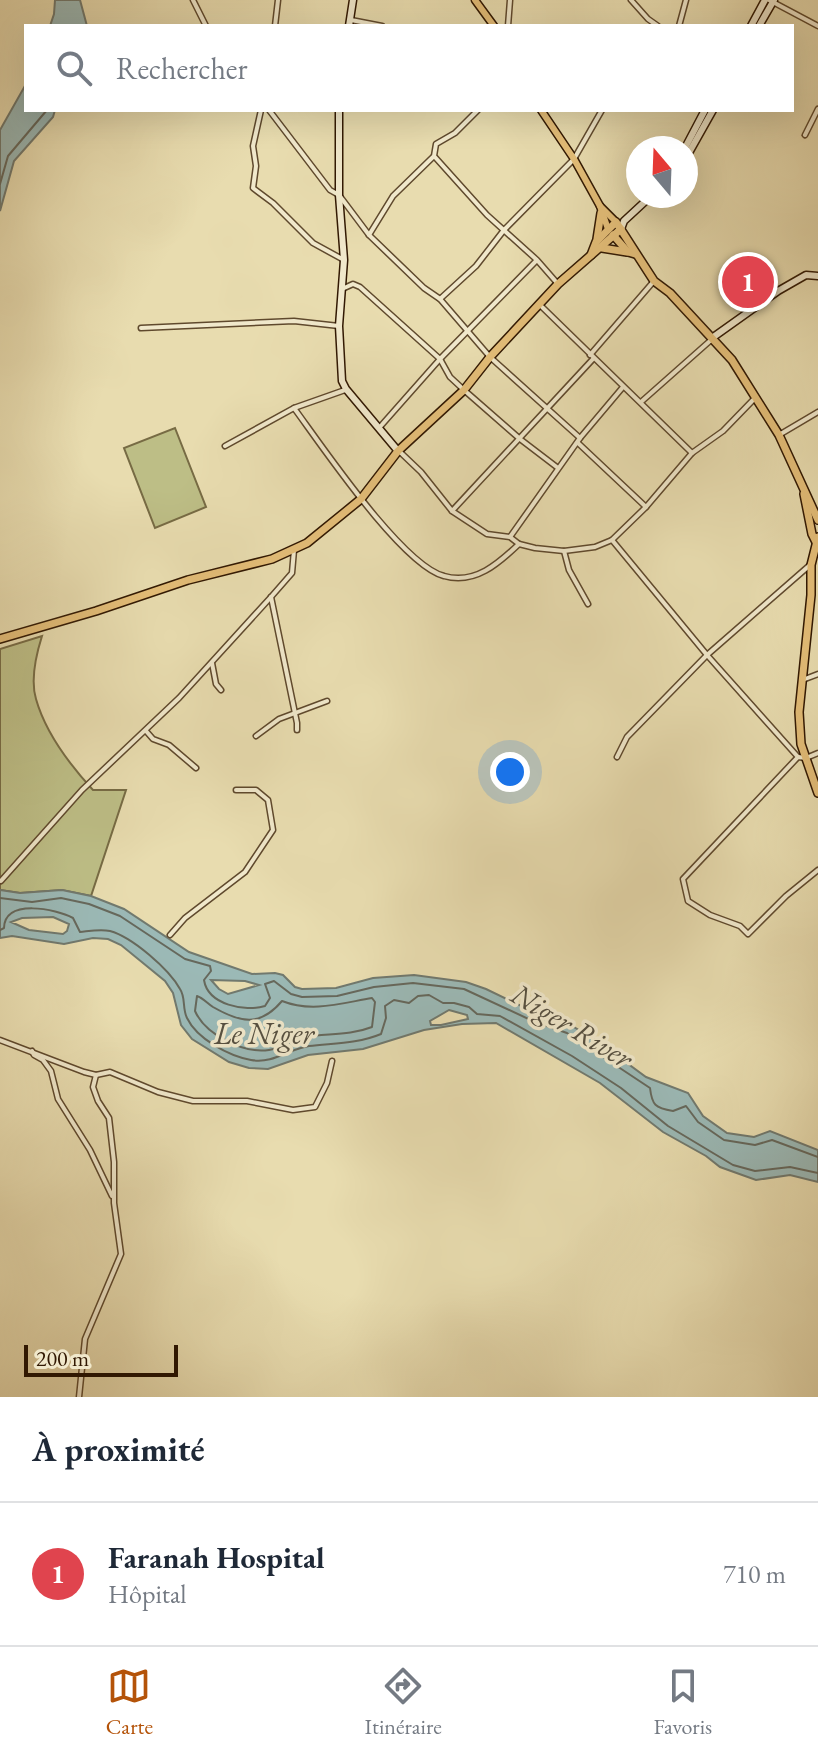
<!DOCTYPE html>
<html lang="fr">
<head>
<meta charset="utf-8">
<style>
	body { margin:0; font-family:"EB Garamond",serif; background:#f6f6f7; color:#1f2937 }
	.compass { position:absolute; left:626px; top:136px; width:72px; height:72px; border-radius:50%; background:#fff; box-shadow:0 8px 32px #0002; rotate:341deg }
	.scale { position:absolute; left:24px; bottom:20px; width:154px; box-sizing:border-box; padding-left:8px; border:4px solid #311802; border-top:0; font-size:22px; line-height:28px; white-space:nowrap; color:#311802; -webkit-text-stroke:6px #f0e8cb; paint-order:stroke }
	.you { position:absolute; left:510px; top:772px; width:28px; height:28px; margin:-20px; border:6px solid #fff; border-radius:50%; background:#1a73e8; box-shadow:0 0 0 12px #1a73e833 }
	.badge { display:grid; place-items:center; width:52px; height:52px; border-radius:50%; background:#b45309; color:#fff; font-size:26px; font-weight:700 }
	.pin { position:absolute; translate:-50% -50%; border:4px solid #fff; box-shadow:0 2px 8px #0006 }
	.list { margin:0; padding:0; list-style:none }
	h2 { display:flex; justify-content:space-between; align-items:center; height:104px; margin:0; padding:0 32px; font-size:34px }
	h2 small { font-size:26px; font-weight:400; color:#747a83 }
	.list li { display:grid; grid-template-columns:52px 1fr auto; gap:24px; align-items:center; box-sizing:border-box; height:144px; padding:0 32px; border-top:2px solid #e0e1e3 }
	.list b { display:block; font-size:30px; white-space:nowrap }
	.list p { margin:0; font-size:26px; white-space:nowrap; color:#747a83 }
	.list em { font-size:26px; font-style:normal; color:#747a83 }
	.icon { flex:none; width:44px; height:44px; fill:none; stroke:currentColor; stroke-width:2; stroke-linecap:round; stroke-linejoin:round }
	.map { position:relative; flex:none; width:818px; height:1397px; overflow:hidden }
	.search { position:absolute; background:#fff; box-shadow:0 8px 32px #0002; left:24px; right:24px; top:24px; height:88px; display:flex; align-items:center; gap:20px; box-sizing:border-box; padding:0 28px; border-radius:0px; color:#747a83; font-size:30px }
	.sheet { height:248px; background:#fff }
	nav { display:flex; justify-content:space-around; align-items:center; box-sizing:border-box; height:112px; border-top:2px solid #e0e1e3; background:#fff; font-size:22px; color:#747a83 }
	nav a { display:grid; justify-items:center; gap:4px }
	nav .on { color:#b45309 }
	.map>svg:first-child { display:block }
	.green { fill:#bdbe86; stroke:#776b44; stroke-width:2 }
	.water { fill:#9bb9b6; stroke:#71796e; stroke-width:2; fill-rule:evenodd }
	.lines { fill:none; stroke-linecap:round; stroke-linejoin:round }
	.shore { stroke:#66685c; stroke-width:2 }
	.street-casing { stroke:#5f492d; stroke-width:7 }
	.secondary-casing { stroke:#311802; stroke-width:9 }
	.primary-casing { stroke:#311802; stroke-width:9 }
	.highway-casing { stroke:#311802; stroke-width:10 }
	.street { stroke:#f0e8cb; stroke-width:4 }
	.secondary { stroke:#f0e8cb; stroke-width:6 }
	.primary { stroke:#e4be78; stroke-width:6 }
	.highway { stroke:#e4be78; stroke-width:7 }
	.labels { text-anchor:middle; stroke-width:7; stroke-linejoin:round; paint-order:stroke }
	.water-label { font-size:30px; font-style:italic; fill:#565041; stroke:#f0e8cb }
</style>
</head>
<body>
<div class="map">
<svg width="818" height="1397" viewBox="0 0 818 1397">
	<rect width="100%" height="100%" fill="#e8dcaf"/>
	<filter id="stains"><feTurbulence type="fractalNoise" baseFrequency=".0025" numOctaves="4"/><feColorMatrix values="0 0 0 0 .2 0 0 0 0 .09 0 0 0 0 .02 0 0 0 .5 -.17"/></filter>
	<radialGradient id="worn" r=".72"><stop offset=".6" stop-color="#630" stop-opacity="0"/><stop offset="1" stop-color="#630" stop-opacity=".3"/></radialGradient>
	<g class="green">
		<path d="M175 428 206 507 155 528 124 448Z"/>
		<path d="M42 636C36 655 30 679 36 699 45 731 70 765 93 790H126L91 896 62 890 20 893 0 890V649Z"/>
	</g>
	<g class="water">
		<path d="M55 0H80L87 26H50L54 14Z"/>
		<path d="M26 84V110H55L53 117 14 161 0 211V130Z"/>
		<path d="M0 890 20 893 62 890 91 896 124 909 189 952 252 974 275 973 283 975 295 987 302 989 336 988 373 978 414 975 466 982 486 989 538 1014 570 1025 593 1038 646 1077 688 1093 703 1116 727 1133 754 1137 770 1131 818 1150V1182L790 1175 756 1180 720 1167 706 1156 663 1132 600 1083 496 1023 462 1024 424 1030 363 1049 308 1055 268 1069 249 1068 229 1062 192 1039 181 1025 173 993 165 981 121 945 108 939 93 938 64 944 12 936 0 938ZM53 917 69 924 67 931 63 934 29 930 11 922 22 918ZM211 980 245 981 259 985 228 994 219 989ZM449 1010 467 1015 468 1019 441 1025H431L430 1021Z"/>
	</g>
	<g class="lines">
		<g class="shore">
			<path d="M0 184 8 156 47 110"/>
			<path d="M0 898 32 902 61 898 89 904 120 916 185 959 210 966 211 971 204 980C208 1005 245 1012 265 1006L270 998 265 984 274 981 291 994 302 997 337 996 374 987 413 983 464 989 535 1022 567 1033 650 1088C652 1105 655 1108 673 1111L686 1106 698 1122 724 1140 755 1145 772 1140 818 1157"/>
			<path d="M0 930 4 928C5 898 56 909 73 918L80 932C90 931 100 929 110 931 132 937 169 969 180 989 186 998 182 1008 187 1018 197 1039 229 1056 251 1060 274 1064 288 1049 309 1046 334 1043 357 1044 381 1034L386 1018 385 1006 394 1000 409 1003 418 996 429 995 443 1003H454L469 1007 477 1014 500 1016 572 1056 621 1088 668 1126 733 1165 755 1171 790 1167 818 1173"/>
			<path d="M197 996C203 998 207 1003 213 1007 241 1023 260 1027 282 1001 312 1013 342 1003 372 998L375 1002 372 1027C349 1036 327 1033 304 1037 291 1040 281 1048 269 1050 243 1054 205 1034 195 1011Z"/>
		</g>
		<defs>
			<g id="street">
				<path d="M193 0 206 26"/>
				<path d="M631 0 648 19 658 26"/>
				<path d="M769 0 818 26"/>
				<path d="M351 20 382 26"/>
				<path d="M275 26 278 0"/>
				<path d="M508 26 510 0"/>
				<path d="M679 26 686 0"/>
				<path d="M261 110 253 146 256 166 253 188 273 203 313 243 344 260"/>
				<path d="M269 110 330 190 339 195 369 235 424 288 440 299 490 357 580 438"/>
				<path d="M478 110 455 133 436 144 434 156 487 215 537 260 558 284"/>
				<path d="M805 135 818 109"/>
				<path d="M369 235 393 196 433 157"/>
				<path d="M342 289 353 284 360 287 440 359 450 377 464 390 520 439 558 468"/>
				<path d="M440 299 476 266 504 230 574 159 602 110"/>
				<path d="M540 305 692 453"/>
				<path d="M141 328 294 321 339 326"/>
				<path d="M590 355 654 281"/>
				<path d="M641 402 711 340"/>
				<path d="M294 408C322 446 402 565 444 576 475 585 499 563 519 544"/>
				<path d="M379 428 440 359 536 261"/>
				<path d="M779 435 818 412"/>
				<path d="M578 443 646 507"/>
				<path d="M225 446 294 408 345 390"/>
				<path d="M399 451 421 472 452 511 487 534 510 537 519 544 535 548 564 551 595 547 612 540 707 655 798 757"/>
				<path d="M452 511 593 359"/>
				<path d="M510 537 580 438 623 387"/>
				<path d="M612 540 646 507 692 453 723 431 755 398"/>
				<path d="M564 551 569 570 588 604"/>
				<path d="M271 597 297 723V730"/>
				<path d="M212 663 216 684 221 690"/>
				<path d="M805 679 818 674"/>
				<path d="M146 731 153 739 169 745 196 768"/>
				<path d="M256 736 279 719 327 701"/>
				<path d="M818 753 806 758 798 757 683 879 688 901 710 915 740 926 748 934 786 896 818 870"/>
				<path d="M617 757 627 737 707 655 810 565"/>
				<path d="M1 881 82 790 179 698 271 597 292 573 294 550"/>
				<path d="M170 935 185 918 245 872 273 830 268 800 256 790H236"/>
				<path d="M0 1040 84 1072 96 1075 110 1072 158 1092 193 1101H247L293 1110 315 1107 327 1083 332 1061"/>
				<path d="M32 1051 34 1055 43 1060 51 1071 58 1099 90 1150 112 1196"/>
				<path d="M79 1397 85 1339 121 1254 114 1203V1162L109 1118 98 1101 93 1087 96 1075"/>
			</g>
			<g id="secondary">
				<path d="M349 26 353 0"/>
				<path d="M751 26 765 0"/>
				<path d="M759 26 774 0"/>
				<path d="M339 110V195L344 260 339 326 342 381 346 389 398 451"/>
				<path d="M685 148 705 110"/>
				<path d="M686 158 713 110"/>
				<path d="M621 229 624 221 651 196"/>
				<path d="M712 338 778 291 806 275 818 276"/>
			</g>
			<g id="primary">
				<path d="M475 0 494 26"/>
				<path d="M541 110 574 159 600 206 608 229"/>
				<path d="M600 206 616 222"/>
			</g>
			<g id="highway">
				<path d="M613 235 628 252 635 254"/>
				<path d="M597 239 601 213"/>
				<path d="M602 248 627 252"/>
				<path d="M591 255 596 242 616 222 654 281 670 293 732 360 779 435 818 520"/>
				<path d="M804 494 812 534 816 542"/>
				<path d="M818 537 811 565V595L799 712 801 744 818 793"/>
				<path d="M0 639 96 611 188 580 272 559 307 543 361 499 398 451 464 390 490 357 558 284 621 229"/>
			</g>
		</defs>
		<use href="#street" class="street-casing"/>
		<use href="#secondary" class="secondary-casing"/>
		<use href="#primary" class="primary-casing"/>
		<use href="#highway" class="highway-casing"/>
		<use href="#street" class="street"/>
		<use href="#secondary" class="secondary"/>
		<use href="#primary" class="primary"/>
		<use href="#highway" class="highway"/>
	</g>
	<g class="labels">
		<g class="water-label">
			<text transform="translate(572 1026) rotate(31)" y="10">Niger River</text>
			<text x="264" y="1044">Le Niger</text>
		</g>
	</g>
	<rect width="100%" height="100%" filter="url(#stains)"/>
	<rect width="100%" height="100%" fill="url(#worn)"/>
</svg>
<svg class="compass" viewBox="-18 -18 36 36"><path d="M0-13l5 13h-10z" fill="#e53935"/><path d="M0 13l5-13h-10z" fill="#747a83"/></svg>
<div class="scale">200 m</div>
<div class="you"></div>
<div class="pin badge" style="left:748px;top:282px;background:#e0444e">1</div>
<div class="search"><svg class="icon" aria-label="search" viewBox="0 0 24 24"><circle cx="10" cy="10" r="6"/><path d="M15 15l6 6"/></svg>Rechercher</div>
</div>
<section class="sheet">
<h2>À proximité<small></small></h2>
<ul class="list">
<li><span class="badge" style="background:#e0444e">1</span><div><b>Faranah Hospital</b><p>Hôpital</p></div><em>710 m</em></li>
</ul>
</section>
<nav>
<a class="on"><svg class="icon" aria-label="map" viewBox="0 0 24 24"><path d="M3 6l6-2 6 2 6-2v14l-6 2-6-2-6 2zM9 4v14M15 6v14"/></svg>Carte</a>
<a><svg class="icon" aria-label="directions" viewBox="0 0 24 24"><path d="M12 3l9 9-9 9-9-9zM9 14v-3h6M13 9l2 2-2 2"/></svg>Itinéraire</a>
<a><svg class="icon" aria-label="saved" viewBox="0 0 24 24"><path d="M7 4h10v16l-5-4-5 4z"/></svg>Favoris</a>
</nav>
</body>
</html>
